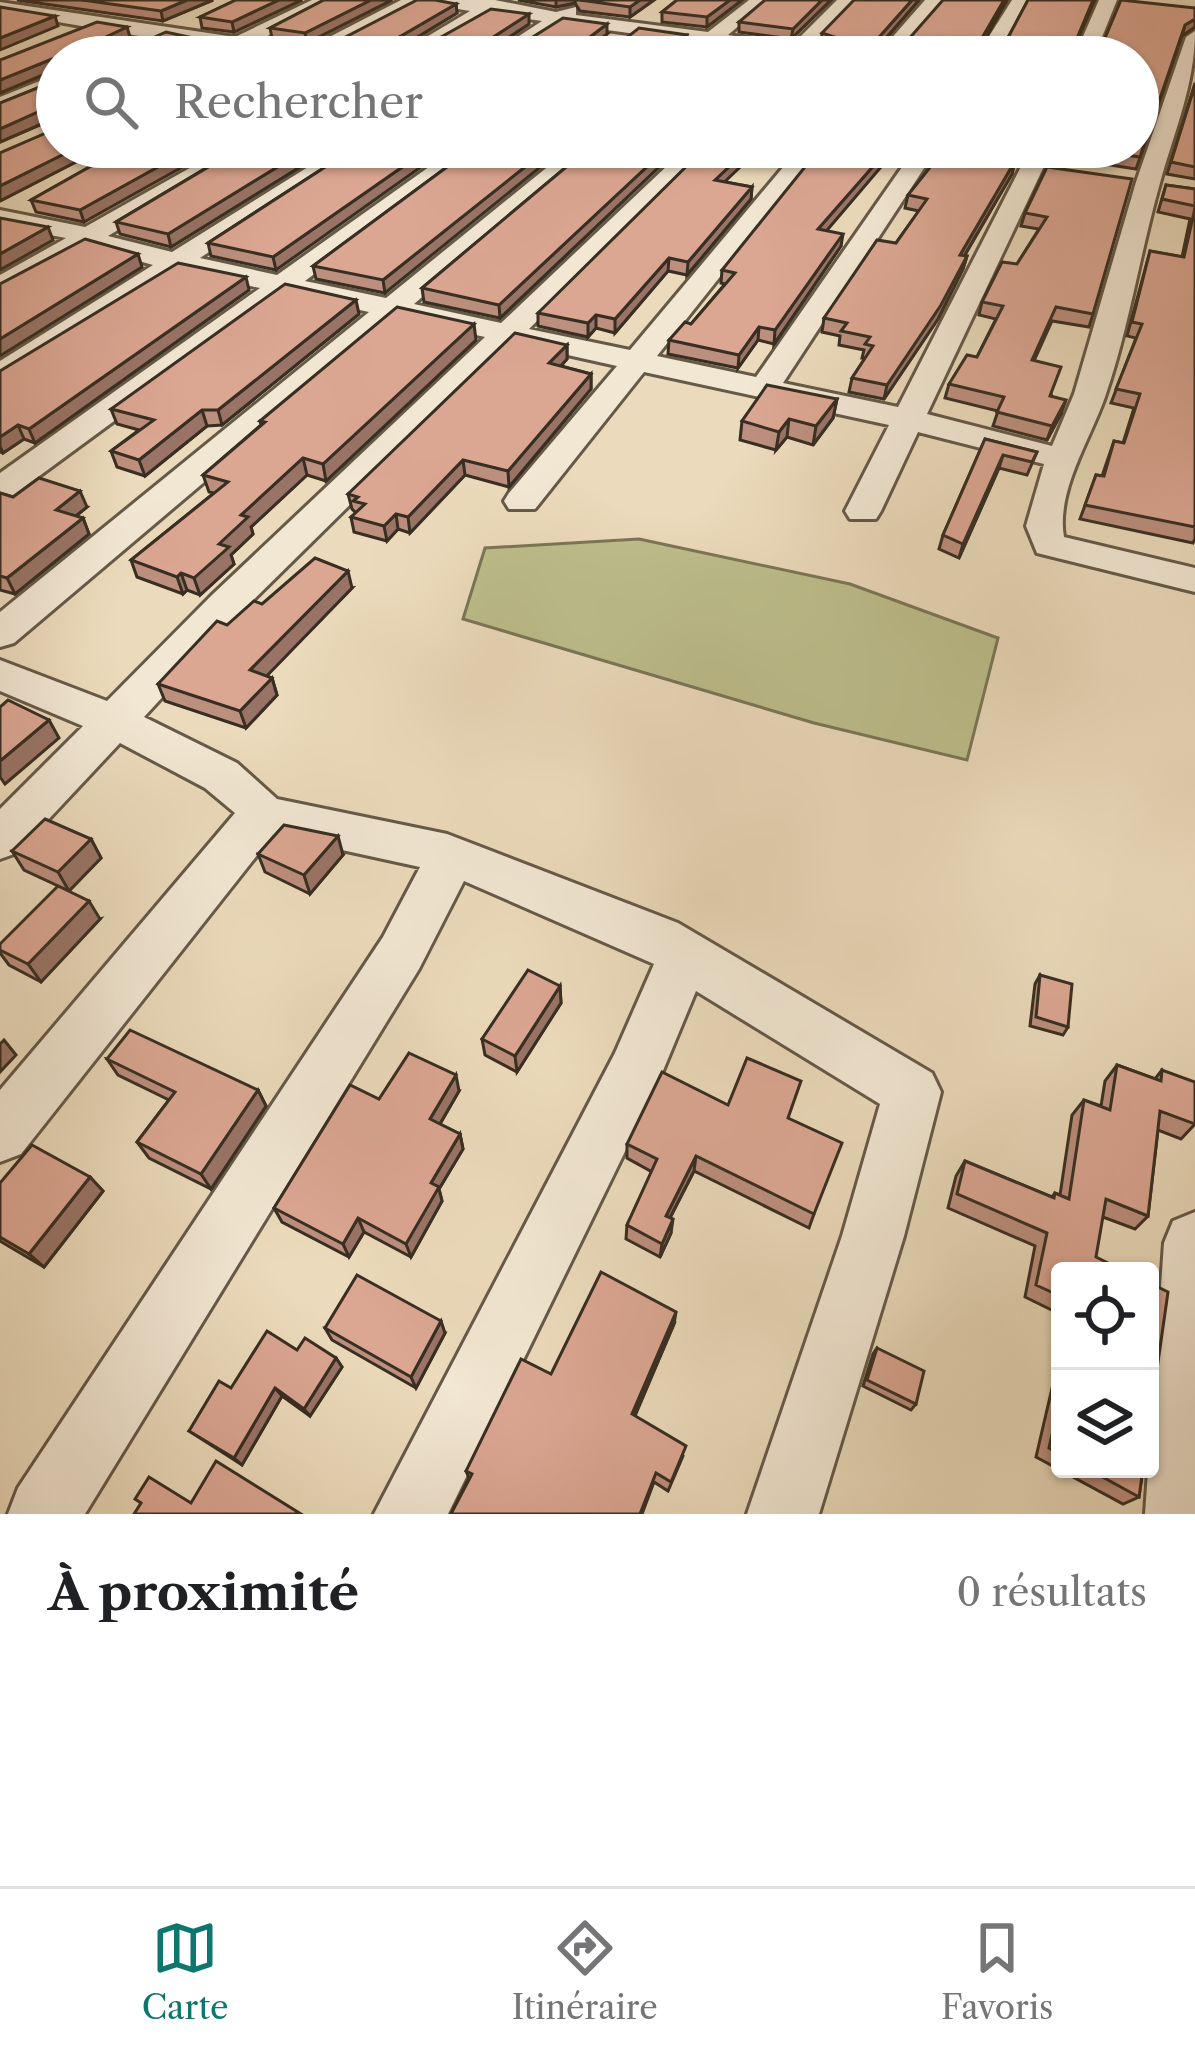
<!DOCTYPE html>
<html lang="fr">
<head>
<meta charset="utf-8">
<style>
	body { margin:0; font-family:"Libre Caslon Text",serif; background:#f2f2f2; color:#202124 }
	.controls { position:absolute; right:36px; bottom:36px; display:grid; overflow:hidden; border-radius:12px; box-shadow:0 3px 9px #0004 }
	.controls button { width:108px; height:108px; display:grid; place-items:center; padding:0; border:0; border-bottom:3px solid #e0e0e0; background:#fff; color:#202124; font:60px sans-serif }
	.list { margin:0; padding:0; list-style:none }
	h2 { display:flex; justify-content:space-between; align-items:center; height:156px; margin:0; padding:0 48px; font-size:51px }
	h2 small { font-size:39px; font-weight:400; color:#757577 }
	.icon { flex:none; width:66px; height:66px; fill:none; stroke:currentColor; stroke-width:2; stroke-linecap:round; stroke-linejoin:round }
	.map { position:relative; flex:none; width:1195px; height:1514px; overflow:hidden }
	.search { position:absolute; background:#fff; box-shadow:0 3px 9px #0004; left:36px; right:36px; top:36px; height:132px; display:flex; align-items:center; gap:30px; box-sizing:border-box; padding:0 42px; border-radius:66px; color:#757577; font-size:45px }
	.sheet { height:372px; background:#fff }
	nav { display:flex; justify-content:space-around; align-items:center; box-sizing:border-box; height:168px; border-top:3px solid #e0e0e0; background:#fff; font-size:33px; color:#757577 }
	nav a { display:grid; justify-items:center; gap:6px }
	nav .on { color:#0f766e }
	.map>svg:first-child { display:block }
	.green { fill:#bdbe8c; stroke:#7a7657; stroke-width:3 }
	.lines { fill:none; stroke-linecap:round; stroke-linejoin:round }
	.minor-casing { stroke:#655948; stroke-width:6 }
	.minor { fill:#f2e7d3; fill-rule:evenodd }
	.wall { fill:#bc8f7e; stroke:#382e22; stroke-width:3 }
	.shaded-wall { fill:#997466; stroke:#382e22; stroke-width:3 }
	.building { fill:#dba692; stroke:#382e22; stroke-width:3 }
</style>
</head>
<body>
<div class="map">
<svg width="1195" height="1514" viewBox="0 0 1195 1514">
	<rect width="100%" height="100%" fill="#ebdabb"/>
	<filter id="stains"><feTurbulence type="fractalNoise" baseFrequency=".00167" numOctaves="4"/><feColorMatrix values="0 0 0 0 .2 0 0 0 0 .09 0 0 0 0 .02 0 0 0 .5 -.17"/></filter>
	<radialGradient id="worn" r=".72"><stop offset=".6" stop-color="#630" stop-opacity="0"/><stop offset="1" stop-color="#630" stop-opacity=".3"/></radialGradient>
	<path class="green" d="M639 539 850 584 998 638 967 760 814 723 463 619 485 548Z"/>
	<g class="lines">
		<defs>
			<g id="minor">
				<path d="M312 0H335L258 41 308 48 401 0H495L556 12 576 7V15L708 32 749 0H769L728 35 793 44 837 0H856L812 46 859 57H781L783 54 716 45 697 57 687 51 696 42 562 24 510 57H487L542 21 491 14 417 57H393L470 11 421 3 330 52 336 57 232 52 0 12V2L235 37Z"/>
				<path d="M925 0H944L895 57H875Z"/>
				<path d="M1012 0H1030L996 57H976Z"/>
				<path d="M1099 0H1117L1094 57H1074Z"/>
				<path d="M1195 31C1195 85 1174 132 1160 183 1140 253 1129 328 1105 397 1090 440 1056 491 1064 537L1195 568V592L1037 553 1026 526 1044 464 918 432 881 511 876 519H850L845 511 889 425 644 372 535 509H509L504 501 509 493 617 366 514 343 239 614 144 717 237 763 277 799 447 834 678 923 932 1073 941 1092 904 1236 819 1514H747L842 1236 880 1104 696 991 655 1090 448 1514H374L615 1053 654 964 464 881 419 969 85 1514H8L18 1488 383 937 420 867 273 835 21 1154 0 1162V1090L235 813 205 788 120 743 17 853 0 859V809L83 726 0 691V660L107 701 211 596 485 337 398 318 14 643 0 647V612L369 312 287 294 12 496 0 500V473L260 288 181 271 0 383V361L153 265 89 247 0 295V275L66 238 0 226V210L85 227 227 147H255L108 236 172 252 340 147H367L200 258 277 275 457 147H483L305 281 386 298 572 147H597L414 304 501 323 687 147H711L529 329 630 350 800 147H823L657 356 756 377 916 147H938L783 383 898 407 1031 147H1053L927 414 1052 446 1074 394 1136 182 1186 37Z"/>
				<path d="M57 74V88L0 111V97Z"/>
				<path d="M1195 1212V1514H1145L1164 1243 1173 1221Z"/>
			</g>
		</defs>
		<use href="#minor" class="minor-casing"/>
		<use href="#minor" class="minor"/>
	</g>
	<g class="wall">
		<path d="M17 0H213L163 21Z"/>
		<path d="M236 0H302L234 32 202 28 200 17Z"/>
		<path d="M324 0H392L307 43 272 38 270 28Z"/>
		<path d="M518 0H654L630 17 580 11 575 3 556 7Z"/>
		<path d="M677 0H742L707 27 662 22V12Z"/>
		<path d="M831 0 791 39 739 32V22Z"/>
		<path d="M919 0 876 50 900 49 1007 0 979 50 1002 49 1028 0H1095L1074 48 1100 50 1195 8V27L1182 36 1136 169 1054 156 1056 147H1138V57H57V147H105L0 201 55 129 56 118 0 142V103L55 81 57 71 0 60 130 37 102 51 230 46 334 51 456 4 457 13 397 50H418L529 24 488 51 512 50 607 34 586 51 611 50 687 35V44L695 50 843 51 821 43 822 33Z"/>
		<path d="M1195 83V179L1167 174Z"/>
		<path d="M125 147 84 222 36 212 31 200Z"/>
		<path d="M241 147H332L171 247 120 234 116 222Z"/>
		<path d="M356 147 276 270 211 256 208 243Z"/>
		<path d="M474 147 385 293 316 279 313 266Z"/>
		<path d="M590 147H680L500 318 424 302 422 288Z"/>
		<path d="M987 147H1027L1023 152Z"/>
		<path d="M1015 161 1012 174 965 255 967 256 963 269 938 319 884 399 849 392 852 378 865 358H862L864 350 839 345 840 336 822 332 824 318 896 243 919 211 905 208 908 195Z"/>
		<path d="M1047 167 1093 314 1089 327 1052 321 1034 361 1061 414 1047 440 993 426 998 411 945 398 949 384 977 357 996 319 979 315 982 302 1017 264 1039 229 1021 226 1025 213Z"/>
		<path d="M725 182 752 187 751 199 687 275 668 271 615 333 596 328 588 337 538 326V313Z"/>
		<path d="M1166 185 1195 189V539L1193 543 1080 519 1096 475 1102 476 1114 441 1123 443 1134 408 1111 403 1136 338 1127 336 1150 251 1182 257 1190 219 1158 212Z"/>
		<path d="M826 230 841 246 774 344 758 340 738 368 668 354 669 340 691 324 725 284 721 283 722 270Z"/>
		<path d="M249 290 35 443 24 439 3 453 0 452V371Z"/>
		<path d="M359 314 222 425 207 426 145 476 117 467 111 451 139 430 117 424 111 409Z"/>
		<path d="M476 340 326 481 307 475 251 527 253 534 231 555 234 564 200 595 187 590 183 594 137 577 131 560 214 493 209 492 203 475 261 425 260 421Z"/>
		<path d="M567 345V359L561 366 591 374V389L509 487 465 475 410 533 398 529 387 541 354 532 351 517 356 513 352 509 348 494Z"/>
		<path d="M837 399 833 418 813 445 787 437 776 450 740 440 742 421Z"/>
		<path d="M985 439 1037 452 1027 475 999 468 959 558 939 549 943 535Z"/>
		<path d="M0 493 13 497 87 507 76 516 83 518 89 534 15 594 0 590Z"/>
		<path d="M352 588 266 676 272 678 277 695 246 728 165 701 158 684 227 625 262 604Z"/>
		<path d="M91 839 101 858 69 891 24 870 12 851Z"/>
		<path d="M258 854 343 855 310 894 265 872Z"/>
		<path d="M100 919 41 982 9 965 0 953V944Z"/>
		<path d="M1040 975 1068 1027 1063 1035 1030 1026 1035 984Z"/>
		<path d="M560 986 561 1003 517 1072 485 1055 482 1039Z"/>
		<path d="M107 1059 258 1090 266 1106 211 1189 149 1158 137 1142 169 1100 118 1075Z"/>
		<path d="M1117 1065 1155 1079 1162 1070 1195 1124 1181 1139 1158 1130 1148 1216 1135 1229 1103 1217 1060 1271V1314L1025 1297 1035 1246 948 1208 956 1176 965 1161 1052 1197 1055 1193 1060 1195 1072 1115 1084 1100 1101 1106 1105 1081Z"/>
		<path d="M459 1091 440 1124 460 1134 463 1149 439 1189 442 1201 411 1257 364 1232 349 1257 282 1222 274 1208 379 1099Z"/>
		<path d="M728 1105 789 1119 814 1214 809 1228 694 1171 670 1218 671 1233 660 1257 626 1239 627 1225 652 1172 627 1158V1144Z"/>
		<path d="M90 1177 103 1191 44 1267 0 1241V1183Z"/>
		<path d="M674 1324 635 1416 683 1456 668 1491 654 1482 642 1514H451L469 1478 466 1471 551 1374Z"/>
		<path d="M325 1328 445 1333 416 1388 332 1340Z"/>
		<path d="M877 1348 916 1404 911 1410 863 1386 873 1354Z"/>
		<path d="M297 1350 336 1358 342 1367 310 1416 282 1396 242 1465 189 1431 231 1388Z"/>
		<path d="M1060 1354V1469H1143L1139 1497 1123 1504 1036 1457Z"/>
	</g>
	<g class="shaded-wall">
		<path d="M187 0H213L163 21 161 11Z"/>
		<path d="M279 0H302L234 32 232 22Z"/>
		<path d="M371 0H392L307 43 305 33Z"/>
		<path d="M556 0H575V3L556 7Z"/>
		<path d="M640 0H654L630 17V7Z"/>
		<path d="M730 0H742L707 27V17Z"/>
		<path d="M822 0H831L791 39 793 29Z"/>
		<path d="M912 0H919L872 54 873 44Z"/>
		<path d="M1004 0H1007L975 57V50Z"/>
		<path d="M456 4 457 13 391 53 389 57V43Z"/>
		<path d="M529 14V24L485 53 484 43Z"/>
		<path d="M55 16 58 26 0 50V38Z"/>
		<path d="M1195 19V27L1182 36 1185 25Z"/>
		<path d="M607 24V34L582 53V43Z"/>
		<path d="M127 27 130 37 98 53 95 42Z"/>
		<path d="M52 59 55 70 0 93V80Z"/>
		<path d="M51 106 55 118 0 142V129Z"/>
		<path d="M78 147H105L0 201V186Z"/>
		<path d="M194 147H218L84 222 80 210Z"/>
		<path d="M310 147H332L171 247 168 234Z"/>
		<path d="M431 147H449L276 270 273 257Z"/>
		<path d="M550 147H565L385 293 383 280Z"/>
		<path d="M668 147H680L500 318 499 305Z"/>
		<path d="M750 147H761L714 192 715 180Z"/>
		<path d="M890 147H898L817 242 818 229Z"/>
		<path d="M1015 161 1012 174 957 268 960 255Z"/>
		<path d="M752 187 751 199 687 275 688 262Z"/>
		<path d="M48 227 53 240 0 270V254Z"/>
		<path d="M843 234 841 246 774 344 775 330Z"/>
		<path d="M138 254 142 267 0 356V339Z"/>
		<path d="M967 256 963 269 938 319 884 399 887 385Z"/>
		<path d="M669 258 668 271 615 333V319Z"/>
		<path d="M246 277 249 290 35 443 29 429Z"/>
		<path d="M356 300 359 314 222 425 218 410Z"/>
		<path d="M596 315V328L588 337V323Z"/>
		<path d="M474 324 476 340 326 481 323 464Z"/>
		<path d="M759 327 758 340 738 368 739 355Z"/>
		<path d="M567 345V359L550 378 549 363Z"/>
		<path d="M591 374V389L509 487 508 471Z"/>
		<path d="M837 399 833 418 813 445 816 426Z"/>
		<path d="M1066 400 1061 414 1047 440 1052 426Z"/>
		<path d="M202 410 207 426 145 476 139 460Z"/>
		<path d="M789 419 787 437 776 450 779 432Z"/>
		<path d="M18 425 24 439 3 453 0 446V437Z"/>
		<path d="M1003 455 999 468 959 558 963 544Z"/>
		<path d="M303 458 307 475 251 527 253 534 231 555 234 564 200 595 194 578 219 544 241 515Z"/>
		<path d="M463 460 465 475 410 533 408 517Z"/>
		<path d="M80 491 87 507 63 526 56 510Z"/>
		<path d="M396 514 398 529 387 541 384 526Z"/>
		<path d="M83 518 89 534 15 594 7 578Z"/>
		<path d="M348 571 352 588 256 687 250 670Z"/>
		<path d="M181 573 187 590 183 594 177 577Z"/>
		<path d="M272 678 277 695 246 728 240 711Z"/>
		<path d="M49 720 59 738 5 784 0 777V761Z"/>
		<path d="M338 836 343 855 310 894 304 875Z"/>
		<path d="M91 839 101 858 69 891 58 872Z"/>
		<path d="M89 901 100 919 41 982 28 964Z"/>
		<path d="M560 986 561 1003 517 1072 515 1056Z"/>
		<path d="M4 1040 16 1055 0 1072V1044Z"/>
		<path d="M456 1075 459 1091 434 1134 430 1119Z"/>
		<path d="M258 1090 266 1106 211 1189 201 1174Z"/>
		<path d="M460 1134 463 1149 439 1189 442 1201 411 1257 406 1244 431 1183Z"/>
		<path d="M696 1156 694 1171 664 1229 666 1216Z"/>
		<path d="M90 1177 103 1191 44 1267 29 1254Z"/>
		<path d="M358 1218 364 1232 349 1257 343 1244Z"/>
		<path d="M673 1219 671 1233 660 1257 662 1244Z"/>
		<path d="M676 1312 674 1324 631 1424 632 1414Z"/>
		<path d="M441 1321 445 1333 416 1388 411 1377Z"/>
		<path d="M336 1358 342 1367 310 1416 304 1409Z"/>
		<path d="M275 1388 282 1396 242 1465 234 1458Z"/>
	</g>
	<g class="building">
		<path d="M82 0H187L161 11Z"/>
		<path d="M236 0H279L232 22 200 17Z"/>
		<path d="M324 0H371L305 33 270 28Z"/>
		<path d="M417 0H435L456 4 389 43 388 49 418 50 491 9 529 14 484 43 486 51 512 50 563 18 607 24 582 43 585 51 611 50 639 28 687 35 683 41 695 50 718 39 782 51H861L865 47 822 33 854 0H912L873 44 874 50 900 49 943 0H1004L975 50 1002 49 1028 0H1093L1073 48 1100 50 1121 0 1195 8V19L1185 25 1140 157 1073 147H1138V57H57V62L52 59 0 80V60L97 22 127 27 95 42 97 51 125 50 166 32 230 46 334 51 336 42Z"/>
		<path d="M580 0H640L630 7Z"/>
		<path d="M677 0H730L707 17 662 12Z"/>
		<path d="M765 0H822L793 29 739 22Z"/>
		<path d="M0 7 55 16 0 38Z"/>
		<path d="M57 70V147H78L0 186V153L55 129 57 108 51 106 0 129V103L55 81Z"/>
		<path d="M1195 85V167L1171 162Z"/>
		<path d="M125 147H194L80 210 31 200Z"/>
		<path d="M242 147H310L168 234 116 222Z"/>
		<path d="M356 147H431L273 257 208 243Z"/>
		<path d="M474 147H550L383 280 313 266Z"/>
		<path d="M590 147H668L499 305 422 288Z"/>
		<path d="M706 147H750L715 180 752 187 688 262 669 258 615 319 596 315 588 323 538 313Z"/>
		<path d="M821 147H890L818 229 843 234 775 330 759 327 739 355 669 340 685 322 691 324 735 273 722 270Z"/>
		<path d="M943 151 1015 161 960 255 967 256 941 305 887 385 852 378 873 346 865 344 870 337 841 331 847 323 824 318 877 240 896 243 927 199 908 195Z"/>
		<path d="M1047 167 1132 179 1093 314 1056 307 1032 360 1061 367 1050 396 1066 400 1052 426 997 412 1004 397 949 384 967 355 977 357 1003 306 982 302 1002 262 1017 264 1047 217 1025 213Z"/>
		<path d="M1166 185 1195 189V206L1162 199Z"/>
		<path d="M1195 208V527L1085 505 1096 475 1104 476 1114 441 1124 443 1140 394 1116 389 1142 324 1132 322 1150 251 1184 257Z"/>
		<path d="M0 218 48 227 0 254Z"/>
		<path d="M85 239 138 254 0 339V284Z"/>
		<path d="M178 263 246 277 29 429 18 425 0 437V371Z"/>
		<path d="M285 284 356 300 218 410H202L139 460 111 451 154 420 111 409Z"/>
		<path d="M397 307 474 324 323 464 303 458 241 515 248 517 219 544 229 547 194 578 181 573 177 577 131 560 228 482 203 475 265 422 260 421Z"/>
		<path d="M515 333 567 345 549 363 591 374 508 471 463 460 408 517 396 514 384 526 351 517 365 504 353 501 358 497 348 494Z"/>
		<path d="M767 385 837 399 816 426 789 419 779 432 742 421Z"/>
		<path d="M985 439 1037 452 1032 462 1003 455 963 544 943 535Z"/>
		<path d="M39 478 80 491 56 510 83 518 7 578 0 576V493L13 497Z"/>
		<path d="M315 558 348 571 250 670 272 678 240 711 158 684 217 621 227 625 254 601 262 604Z"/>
		<path d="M8 700 49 720 0 761V707Z"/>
		<path d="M45 819 91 839 58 872 12 851Z"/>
		<path d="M284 825 338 836 304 875 258 854Z"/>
		<path d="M58 886 89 901 28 964 0 950V944Z"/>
		<path d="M528 970 560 986 515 1056 482 1039Z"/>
		<path d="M1040 975 1072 984 1068 1027 1036 1017Z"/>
		<path d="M130 1030 258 1090 201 1174 137 1142 175 1092 107 1059Z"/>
		<path d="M409 1053 456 1075 430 1119 460 1134 431 1183 439 1187 406 1244 358 1218 343 1244 274 1208 350 1085 379 1099Z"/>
		<path d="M747 1058 801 1081 788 1118 842 1143 814 1214 696 1156 666 1216 673 1219 662 1244 627 1225 657 1159 627 1144 662 1072 728 1105Z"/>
		<path d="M1117 1065 1161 1081 1162 1070 1195 1082V1124L1160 1111 1148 1216 1106 1199 1096 1257 1124 1271H1060V1296L1036 1285 1047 1233 957 1194 965 1161 1054 1198 1055 1193 1069 1199 1084 1100 1110 1110Z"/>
		<path d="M32 1145 90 1177 29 1254 0 1237V1183Z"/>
		<path d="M601 1272 676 1312 632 1414 686 1446 671 1482 656 1473 640 1514H451L472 1474 466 1471 521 1359 551 1374Z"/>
		<path d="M357 1275 441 1321 411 1377 325 1328Z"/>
		<path d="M1150 1283 1168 1292 1150 1418Z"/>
		<path d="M267 1331 297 1350 305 1338 336 1358 304 1409 275 1388 234 1458 189 1431 219 1381 231 1388Z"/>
		<path d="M877 1348 924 1371 916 1404 867 1380Z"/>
		<path d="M1060 1399V1454L1049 1448Z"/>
		<path d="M216 1461 301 1514H134L141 1503 135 1499 149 1477 191 1503Z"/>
		<path d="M1088 1469H1143L1139 1497Z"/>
	</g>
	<rect width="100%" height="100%" filter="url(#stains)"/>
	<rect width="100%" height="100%" fill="url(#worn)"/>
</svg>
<div class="controls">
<button><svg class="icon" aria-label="locate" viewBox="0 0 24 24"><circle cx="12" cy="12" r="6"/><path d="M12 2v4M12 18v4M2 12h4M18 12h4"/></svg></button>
<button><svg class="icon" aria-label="layers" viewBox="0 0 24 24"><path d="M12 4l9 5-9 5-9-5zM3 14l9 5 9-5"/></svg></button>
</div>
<div class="search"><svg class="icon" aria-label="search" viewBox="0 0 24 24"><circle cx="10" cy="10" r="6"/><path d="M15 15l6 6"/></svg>Rechercher</div>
</div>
<section class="sheet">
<h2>À proximité<small>0 résultats</small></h2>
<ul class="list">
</ul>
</section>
<nav>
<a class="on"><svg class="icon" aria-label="map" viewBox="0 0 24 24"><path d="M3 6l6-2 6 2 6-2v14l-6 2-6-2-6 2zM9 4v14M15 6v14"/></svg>Carte</a>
<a><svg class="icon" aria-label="directions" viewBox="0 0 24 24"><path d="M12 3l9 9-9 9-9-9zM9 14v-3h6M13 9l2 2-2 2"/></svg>Itinéraire</a>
<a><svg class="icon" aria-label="saved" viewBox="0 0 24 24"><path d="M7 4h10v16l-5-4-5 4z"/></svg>Favoris</a>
</nav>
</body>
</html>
